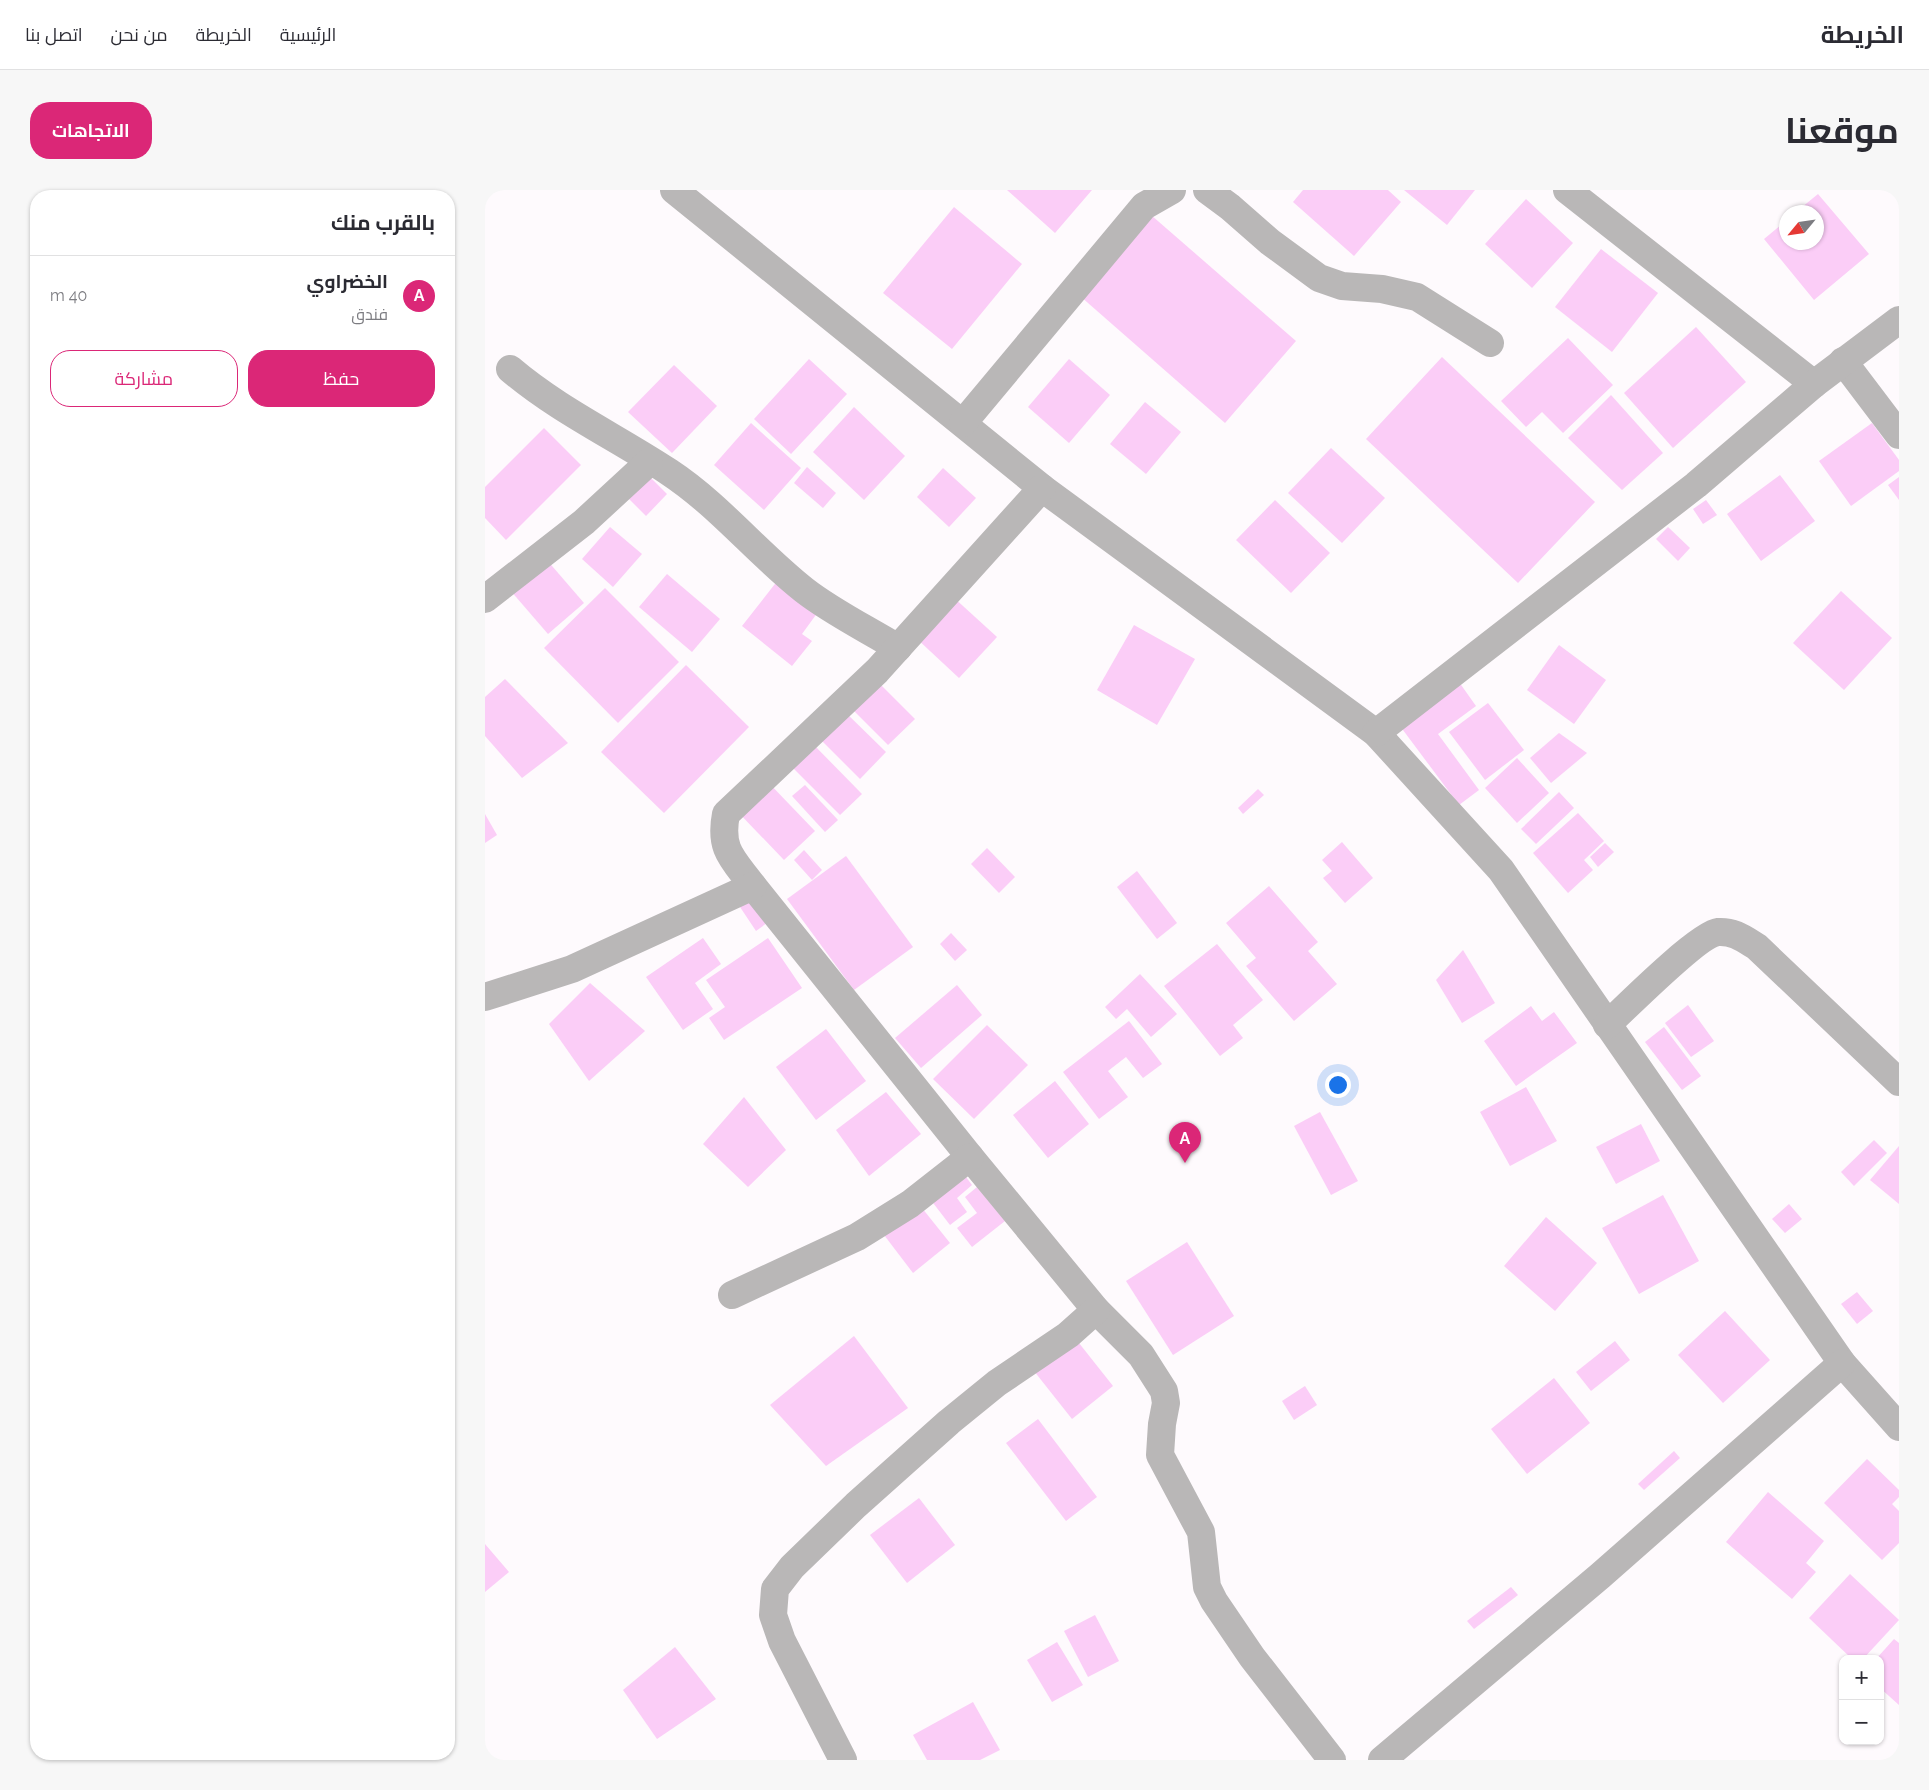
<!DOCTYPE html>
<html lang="ar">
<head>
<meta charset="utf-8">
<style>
	body { margin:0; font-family:Raleway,Cairo,sans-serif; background:#f7f7f7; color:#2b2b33; direction:rtl }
	.controls { position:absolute; right:15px; bottom:15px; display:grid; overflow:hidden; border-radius:10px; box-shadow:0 1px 4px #0004 }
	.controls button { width:45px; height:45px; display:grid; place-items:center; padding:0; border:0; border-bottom:1px solid #e1e1e2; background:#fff; color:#2b2b33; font:25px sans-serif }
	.compass { position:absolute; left:1294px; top:15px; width:45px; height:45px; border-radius:50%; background:#fff; box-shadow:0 1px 4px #0004; rotate:241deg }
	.you { position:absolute; left:852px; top:894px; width:18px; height:18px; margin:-12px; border:4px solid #fff; border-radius:50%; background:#1a73e8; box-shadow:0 0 0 8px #1a73e833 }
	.badge { display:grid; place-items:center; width:32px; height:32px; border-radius:50%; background:#db2777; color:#fff; font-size:16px; font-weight:700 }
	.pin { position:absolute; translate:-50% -41px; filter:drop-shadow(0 1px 2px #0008) }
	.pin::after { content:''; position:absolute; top:26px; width:18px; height:15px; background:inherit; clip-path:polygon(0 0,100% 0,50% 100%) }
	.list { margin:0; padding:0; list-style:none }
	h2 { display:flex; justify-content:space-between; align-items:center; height:65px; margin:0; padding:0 20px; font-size:21px }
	h2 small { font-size:16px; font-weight:400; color:#7c7c81 }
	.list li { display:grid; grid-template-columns:32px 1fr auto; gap:15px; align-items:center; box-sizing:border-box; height:80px; padding:0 20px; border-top:1px solid #e1e1e2 }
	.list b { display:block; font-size:19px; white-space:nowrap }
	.list p { margin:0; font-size:16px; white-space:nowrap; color:#7c7c81 }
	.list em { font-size:16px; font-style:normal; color:#7c7c81 }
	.actions { display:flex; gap:10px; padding:15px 20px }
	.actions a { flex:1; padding:11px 0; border:1px solid #db2777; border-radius:20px; text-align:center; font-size:18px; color:#db2777 }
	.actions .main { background:#db2777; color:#fff }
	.map { position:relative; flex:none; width:1414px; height:1570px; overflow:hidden; direction:ltr; border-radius:20px }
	header { display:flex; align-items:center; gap:30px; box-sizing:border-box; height:70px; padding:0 25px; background:#fff; border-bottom:1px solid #e1e1e2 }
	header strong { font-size:24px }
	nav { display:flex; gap:28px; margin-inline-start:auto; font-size:18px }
	.intro { display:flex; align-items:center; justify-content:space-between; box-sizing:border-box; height:120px; padding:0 30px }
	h1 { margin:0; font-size:35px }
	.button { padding:12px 22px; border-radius:20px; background:#db2777; color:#fff; font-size:18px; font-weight:700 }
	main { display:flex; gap:30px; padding:0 30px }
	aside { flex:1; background:#fff; border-radius:20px; box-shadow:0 1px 4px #0004 }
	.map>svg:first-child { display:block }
	.building { fill:#fbcdf7 }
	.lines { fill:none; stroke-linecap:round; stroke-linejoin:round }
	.minor { stroke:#b9b7b7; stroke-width:28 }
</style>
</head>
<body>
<header>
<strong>الخريطة</strong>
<nav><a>الرئيسية</a><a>الخريطة</a><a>من نحن</a><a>اتصل بنا</a></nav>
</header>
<div class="intro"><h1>موقعنا</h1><a class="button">الاتجاهات</a></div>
<main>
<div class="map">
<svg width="1414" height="1570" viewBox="0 0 1414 1570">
	<rect width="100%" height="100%" fill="#fefafd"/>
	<g class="building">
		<path d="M522 0H607L570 43Z"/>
		<path d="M818 0H903L916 12 869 66 808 12Z"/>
		<path d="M919 0H990L962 35Z"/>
		<path d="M1333 4 1384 64 1329 110 1279 49 1302 30V52H1332V22H1311Z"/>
		<path d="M1041 9 1088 53 1047 98 1000 54Z"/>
		<path d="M469 17 537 74 467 159 398 103Z"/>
		<path d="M666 25 811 151 740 233 595 106Z"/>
		<path d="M1116 59 1173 103 1127 162 1070 117Z"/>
		<path d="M1211 137 1261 192 1188 258 1139 203Z"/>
		<path d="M1083 148 1128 195 1078 243 1057 222 1041 237 1016 211Z"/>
		<path d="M957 167 1110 312 1033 393 881 249Z"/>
		<path d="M324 169 362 204 306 264 269 229Z"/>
		<path d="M584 169 625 205 584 253 543 217Z"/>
		<path d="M189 175 232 216 187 263 143 222Z"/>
		<path d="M1126 205 1178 263 1137 300 1083 248Z"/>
		<path d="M660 212 696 242 661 284 625 254Z"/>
		<path d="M369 217 420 266 379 310 328 262Z"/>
		<path d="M266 233 316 278 279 320 229 275Z"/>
		<path d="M1387 233 1414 270V281L1366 316 1334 271Z"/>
		<path d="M59 238 96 275 21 350 0 328V297Z"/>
		<path d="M846 258 900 308 857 353 803 303Z"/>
		<path d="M322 277 351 303 338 318 309 293Z"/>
		<path d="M458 278 491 308 464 337 432 307Z"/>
		<path d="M161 283 182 304 161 326 139 304Z"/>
		<path d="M1295 285 1330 331 1276 371 1242 324Z"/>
		<path d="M1414 287V310L1403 295Z"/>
		<path d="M790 310 845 363 806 403 751 350Z"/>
		<path d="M1221 310 1232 325 1218 334 1208 319Z"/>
		<path d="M125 337 157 364 128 397 97 369Z"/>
		<path d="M1183 337 1205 358 1193 371 1171 349Z"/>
		<path d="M61 369 99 413 63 444 25 400Z"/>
		<path d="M182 384 235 429 207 462 154 417Z"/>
		<path d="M293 390 333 422 317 444 327 451 307 476 257 436Z"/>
		<path d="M120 398 194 472 133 533 59 458Z"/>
		<path d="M1356 401 1407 448 1359 500 1308 453Z"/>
		<path d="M467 406 512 447 474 488 430 447Z"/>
		<path d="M649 435 710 469 672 535 612 500Z"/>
		<path d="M1074 455 1121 490 1089 534 1042 500Z"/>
		<path d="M201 475 264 537 179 623 116 562Z"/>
		<path d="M389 488 430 529 403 555 363 515Z"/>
		<path d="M20 489 83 553 37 588 0 546V507Z"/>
		<path d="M974 492 991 516 953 544 994 600 974 615 915 536Z"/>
		<path d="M1003 513 1039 560 1000 590 964 542Z"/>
		<path d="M356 518 401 562 375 589 330 544Z"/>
		<path d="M1074 543 1102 563 1066 593 1045 568Z"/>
		<path d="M325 551 377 604 355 625 303 573Z"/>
		<path d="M1032 568 1064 603 1032 633 1000 598Z"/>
		<path d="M281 590 330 641 299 670 250 619Z"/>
		<path d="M320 595 353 630 340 642 307 606Z"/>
		<path d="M773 599 779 605 758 624 753 618Z"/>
		<path d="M1074 602 1089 618 1051 654 1036 639Z"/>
		<path d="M1093 623 1119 651 1099 670 1108 680 1083 703 1048 663Z"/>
		<path d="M0 624 12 645 0 653Z"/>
		<path d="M857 652 888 688 860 713 838 688 847 681 837 670Z"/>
		<path d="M1120 653 1129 662 1113 677 1105 667Z"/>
		<path d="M502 658 530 687 514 703 486 674Z"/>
		<path d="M319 660 337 680 327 690 309 670Z"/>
		<path d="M361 666 428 757 369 800 302 709Z"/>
		<path d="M652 681 692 733 672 749 632 697Z"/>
		<path d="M784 696 833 752 823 761 852 794 809 831 761 776 771 768 741 733Z"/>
		<path d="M267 701 286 730 271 741 251 711Z"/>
		<path d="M466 743 482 760 470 771 455 754Z"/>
		<path d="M218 748 236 774 210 793 228 819 198 840 161 787Z"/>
		<path d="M283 748 317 798 239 850 224 828 240 817 221 790Z"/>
		<path d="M732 754 778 810 748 835 758 848 735 866 679 796Z"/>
		<path d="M978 760 1010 813 977 833 951 790Z"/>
		<path d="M655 784 692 824 666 847 642 819 631 829 620 817Z"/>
		<path d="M105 793 160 841 104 891 64 834Z"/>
		<path d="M472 795 497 825 436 878 410 848Z"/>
		<path d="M1203 815 1229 851 1206 867 1180 833Z"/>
		<path d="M1046 816 1057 831 1069 822 1092 853 1031 896 999 851Z"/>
		<path d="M644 831 677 874 658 888 641 867 623 881 643 907 614 929 578 882Z"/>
		<path d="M502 835 543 875 489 929 448 889Z"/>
		<path d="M1179 837 1216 886 1197 900 1160 852Z"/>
		<path d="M341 839 381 891 331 930 291 877Z"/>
		<path d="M570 891 604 934 563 968 528 925Z"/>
		<path d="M1041 897 1072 951 1025 976 995 922Z"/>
		<path d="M401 902 436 944 384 986 351 940Z"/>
		<path d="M259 907 301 960 263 997 218 954Z"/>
		<path d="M835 922 873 991 846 1005 809 936Z"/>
		<path d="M1156 934 1175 971 1131 994 1111 957Z"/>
		<path d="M1389 950 1402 963 1369 996 1356 982Z"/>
		<path d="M1414 956V1014L1385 990Z"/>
		<path d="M475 979 487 995 472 1008 482 1022 465 1035 442 1005Z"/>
		<path d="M492 997 520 1031 487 1057 472 1038 492 1023 480 1007Z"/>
		<path d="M1178 1005 1214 1071 1154 1104 1117 1038Z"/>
		<path d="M433 1013 465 1053 428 1083 396 1041Z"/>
		<path d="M1304 1014 1317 1029 1300 1043 1287 1029Z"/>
		<path d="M1061 1027 1112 1073 1070 1121 1019 1076Z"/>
		<path d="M702 1052 749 1126 688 1165 641 1091Z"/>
		<path d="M1372 1102 1388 1121 1372 1134 1356 1114Z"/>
		<path d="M1240 1121 1285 1170 1238 1213 1193 1165Z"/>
		<path d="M369 1146 423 1218 341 1276 285 1215Z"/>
		<path d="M590 1148 628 1196 587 1229 549 1181Z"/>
		<path d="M1130 1151 1145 1170 1106 1201 1091 1182Z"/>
		<path d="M1069 1188 1105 1233 1042 1284 1006 1239Z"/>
		<path d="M820 1196 832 1215 809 1230 797 1211Z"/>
		<path d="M553 1229 612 1307 581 1331 521 1253Z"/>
		<path d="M1189 1261 1195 1268 1159 1300 1153 1294Z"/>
		<path d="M1382 1269 1414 1300V1307L1407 1314 1414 1321V1353L1397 1370 1339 1313Z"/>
		<path d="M1283 1302 1339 1351 1321 1373 1331 1382 1307 1409 1241 1352Z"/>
		<path d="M434 1308 470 1355 422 1393 385 1345Z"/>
		<path d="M0 1354 24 1382 0 1402Z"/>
		<path d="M1365 1384 1414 1430 1378 1469H1367L1324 1428Z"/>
		<path d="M1026 1397 1033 1405 989 1439 982 1431Z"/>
		<path d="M610 1425 634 1471 603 1487 579 1441Z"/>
		<path d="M1409 1449 1414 1453V1515L1395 1498V1469H1391Z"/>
		<path d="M572 1452 598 1495 567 1512 542 1470Z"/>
		<path d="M190 1457 231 1509 172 1549 138 1500Z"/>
		<path d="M488 1512 515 1560 495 1570H442L428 1545Z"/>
	</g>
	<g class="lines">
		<g class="minor">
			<path d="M189 0 557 298 891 543 1016 680 1357 1173 1414 1237"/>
			<path d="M722 0 745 17 785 52 834 88 857 96 897 99 932 107 1005 153"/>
			<path d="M1082 0 1329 194"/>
			<path d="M1358 171 1414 245"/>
			<path d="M25 179C73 220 131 247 184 282 234 315 272 363 319 400 347 422 382 439 413 458"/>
			<path d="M478 233 659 16 687 0"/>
			<path d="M557 298 392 481 241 624C234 660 248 669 268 696L485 967 611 1120 656 1165 679 1201 681 1213 677 1234 675 1265 716 1342 722 1397 729 1411 767 1467 847 1570"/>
			<path d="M0 409 99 332 164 272"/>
			<path d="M891 543 1211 295 1329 194 1414 130"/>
			<path d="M0 807 87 779 268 696"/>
			<path d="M1122 835C1140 818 1214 744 1233 742 1249 741 1259 749 1272 757L1414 892"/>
			<path d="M247 1105 372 1047 425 1014 485 967"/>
			<path d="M358 1570 297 1451 288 1425 290 1399 307 1377 371 1315 464 1232 512 1193 583 1145 611 1120"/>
			<path d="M897 1570 1115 1386 1357 1173"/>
		</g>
	</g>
</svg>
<div class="controls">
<button>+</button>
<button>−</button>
</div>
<svg class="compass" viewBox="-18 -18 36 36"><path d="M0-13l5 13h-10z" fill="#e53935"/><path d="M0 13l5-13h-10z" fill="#7c7c81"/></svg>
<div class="you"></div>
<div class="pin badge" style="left:700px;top:973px">A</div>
</div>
<aside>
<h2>بالقرب منك<small></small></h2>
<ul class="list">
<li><span class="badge">A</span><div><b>الخضراوي</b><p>فندق</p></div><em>40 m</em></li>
</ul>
<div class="actions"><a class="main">حفظ</a><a>مشاركة</a></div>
</aside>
</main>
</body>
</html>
